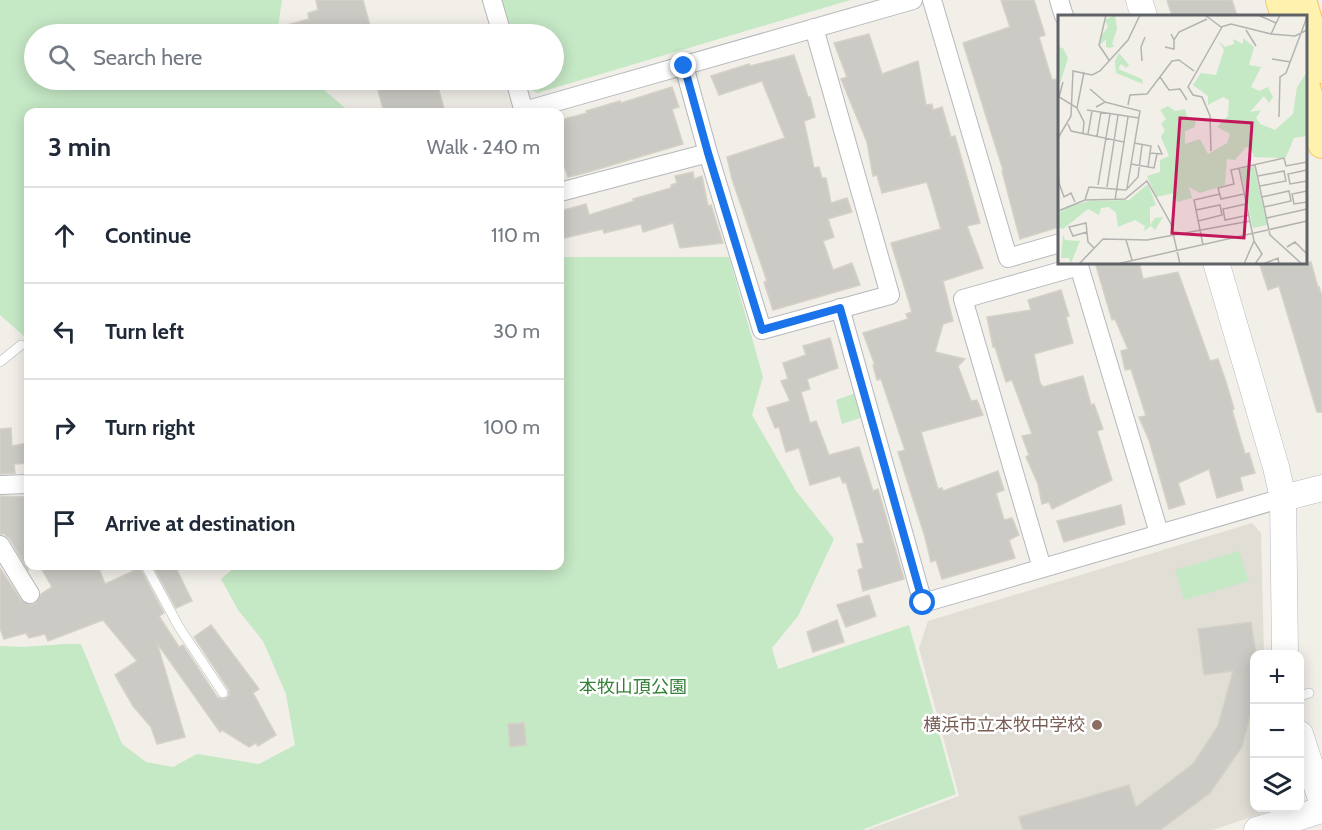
<!DOCTYPE html>
<html lang="en">
<head>
<meta charset="utf-8">
<style>
	body { margin:0; font-family:Cabin,"Noto Sans JP",sans-serif; background:#f2f2f3; color:#1f2937 }
	.controls { position:absolute; right:18px; bottom:18px; display:grid; overflow:hidden; border-radius:12px; box-shadow:0 3px 15px #0003 }
	.controls button { width:54px; height:54px; display:grid; place-items:center; padding:0; border:0; border-bottom:2px solid #e0e1e3; background:#fff; color:#1f2937; font:30px sans-serif }
	.stop { position:absolute; width:18px; height:18px; margin:-14px; border:4px solid #1a73e8; border-radius:50%; background:#fff }
	.stop.end { background:#1a73e8; border-color:#fff; box-shadow:0 2px 6px #0008 }
	.list { margin:0; padding:0; list-style:none }
	h2 { display:flex; justify-content:space-between; align-items:center; height:78px; margin:0; padding:0 24px; font-size:26px }
	h2 small { font-size:20px; font-weight:400; color:#747a83 }
	.list li { display:grid; grid-template-columns:39px 1fr auto; gap:18px; align-items:center; box-sizing:border-box; height:96px; padding:0 24px; border-top:2px solid #e0e1e3 }
	.list b { display:block; font-size:22px; white-space:nowrap }
	.list em { font-size:20px; font-style:normal; color:#747a83 }
	.icon { flex:none; width:33px; height:33px; fill:none; stroke:currentColor; stroke-width:2; stroke-linecap:round; stroke-linejoin:round }
	.map { position:relative; flex:none; width:1322px; height:830px; overflow:hidden }
	.search { position:absolute; background:#fff; box-shadow:0 3px 15px #0003; left:24px; top:24px; width:540px; height:66px; display:flex; align-items:center; gap:15px; box-sizing:border-box; padding:0 21px; border-radius:33px; color:#747a83; font-size:22px }
	.panel { position:absolute; background:#fff; box-shadow:0 3px 15px #0003; left:24px; top:108px; width:540px; height:462px; border-radius:12px }
	.map>svg:first-child { display:block }
	.education { fill:#e1ded6 }
	.green { fill:#c5e8c5 }
	.building { fill:#cccac5; stroke:#d6d1c6; stroke-width:1.5 }
	.lines { fill:none; stroke-linecap:round; stroke-linejoin:round }
	.lane-casing { stroke:#b5b8bc; stroke-width:10 }
	.street-casing { stroke:#b5b8bc; stroke-width:20 }
	.secondary-casing { stroke:#b6babf; stroke-width:27 }
	.primary-casing { stroke:#f2c960; stroke-width:30 }
	.lane { stroke:#fff; stroke-width:9 }
	.street { stroke:#fff; stroke-width:18 }
	.secondary { stroke:#fff; stroke-width:26 }
	.primary { stroke:#fff2af; stroke-width:28 }
	.route { stroke:#1a73e8; stroke-width:8 }
	.education-dot { fill:#8d6e63; stroke:#fff; stroke-width:2 }
	.labels { text-anchor:middle; stroke-width:5; stroke-linejoin:round; paint-order:stroke }
	.park-label { font-size:18px; fill:#348238; stroke:#fff }
	.education-label { font-size:18px; fill:#785e54; stroke:#fff; text-anchor:end }
	.inset-road { fill:none; stroke:#b3b3b1; stroke-width:1.5 }
	.view { fill:#c2185b; fill-opacity:0.15; stroke:#c2185b; stroke-width:3 }
	.inset-edge { fill:none; stroke:#5f6368; stroke-width:3 }
</style>
</head>
<body>
<div class="map">
<svg width="1322" height="830" viewBox="0 0 1322 830">
	<rect width="100%" height="100%" fill="#f1efe8"/>
	<path class="education" d="M1252 523 1261 533 1264 654H1254V808H1278L1213 830H867L959 796 919 648 928 621Z"/>
	<g class="green">
		<path d="M0 0H282L277 34H34V80H312L350 112H28V372L26 369 25 337 0 315Z"/>
		<path d="M502 0H850L537 93 527 87 525 80H554V34H512Z"/>
		<path d="M560 257H729L763 377 752 415 796 491 834 539 798 616 772 648 778 669 909 625 956 794 862 830H0V646L23 647 66 644H81L122 744 146 762 173 767 197 754 259 764 295 745 286 694 263 641 238 610 221 579 236 566H560Z"/>
		<path d="M856 393 863 417 842 424 836 400Z"/>
		<path d="M1239 551 1249 581 1184 600 1175 570Z"/>
	</g>
	<g class="building">
		<path d="M316 0H363L370 26 364 27 366 34H270L269 30 309 19 308 13 318 10Z"/>
		<path d="M1001 0H1034L1045 35 1039 37 1052 80 1056 79 1059 90V227L1020 239 1002 171 1003 170 963 43 1010 27Z"/>
		<path d="M1167 0H1232L1237 16H1172Z"/>
		<path d="M869 34 882 74 918 61 926 105 932 104 933 110 942 107 951 137 955 136 980 223 967 226 983 268 943 281 953 321 943 324 935 352 965 359 958 366 971 401 977 400 983 415 921 432 938 489 942 488 943 491 998 471 1004 490 996 493 1004 520 1012 518 1019 535 1009 540 1015 558 942 579 936 560 931 562 925 537 898 452 905 450 881 379 877 380 873 365H875L863 333 908 319 906 314 912 312 891 243 941 229 927 182 882 193 877 175 873 176 867 142 841 79 847 77 834 43Z"/>
		<path d="M794 55 808 97H810L815 117 804 121 814 168 819 167 822 178H826L831 203 847 198 852 212 828 219 834 237 823 241 833 270 852 263 860 285 773 310 764 282 767 281 732 179 727 157 785 138 762 81 719 95 711 76 749 64 750 66Z"/>
		<path d="M416 80H436L445 112H384L378 90Z"/>
		<path d="M672 87 679 107 672 109 683 144 585 173 568 177 565 168 560 170V120L587 113 586 111 620 101 621 103Z"/>
		<path d="M693 172 694 179 702 176 708 206 711 205 723 243 680 248 673 223 643 232 641 224 604 233 603 229 560 239V211L586 204 589 215 634 201 633 199 671 188V185L677 183 675 176Z"/>
		<path d="M1095 262H1139L1143 279 1178 272 1210 361 1218 359 1226 382 1234 409 1232 410 1245 454 1249 453 1255 473 1240 477 1243 490 1217 498 1209 469 1178 483 1185 504 1169 509 1149 440 1139 417 1146 416 1131 369 1125 370 1121 351 1128 349 1115 319 1112 320Z"/>
		<path d="M1259 262H1311L1318 288 1319 287 1322 296V412H1317L1279 286 1268 290Z"/>
		<path d="M1061 290 1069 316 1066 317 1073 343 1034 354 1040 383 1043 387 1083 376 1091 405 1094 404 1103 429 1097 431 1112 480 1052 509 1049 502 1042 504 1038 484 1026 457 1029 455 1022 436 1032 434 1012 380 1006 382 995 347H993L987 317 1031 310 1028 300Z"/>
		<path d="M830 338 838 368 807 379 810 389 801 392 810 423 816 421 829 455 859 447 873 491 878 489 904 579 863 591 858 570 863 568 857 544 864 543 846 482 843 483 840 476 810 485 799 448 786 452 779 427 775 428 767 408 790 401 781 381 788 379 783 363 806 355 803 346Z"/>
		<path d="M11 428 12 446 28 443V463L14 464 15 473 0 474V429Z"/>
		<path d="M0 496 24 497 28 534V570L10 539 4 534H0Z"/>
		<path d="M1121 505 1125 524 1064 542 1057 521Z"/>
		<path d="M40 566H98L105 584 140 568 164 613 159 616 179 647 183 645 217 697 221 699H226L229 695V690L194 637 211 625 259 689 253 693 276 735 258 746 256 743 249 747 222 730 220 732 157 643 185 737 157 744 151 727 133 706 115 675 137 661 103 620 48 641 45 634 29 638 26 633 4 639 0 628V568L21 600 31 605 36 603 41 594 52 587Z"/>
		<path d="M153 566H175L192 601 176 608Z"/>
		<path d="M869 595 876 616 846 627 837 605Z"/>
		<path d="M837 620 844 642 813 652 807 632Z"/>
		<path d="M1251 622 1256 654 1254 699 1242 747 1210 793 1160 830H1023L1019 817 1129 785 1136 807 1193 764 1218 726 1233 671 1204 675 1198 629Z"/>
		<path d="M524 723 526 745 510 747 508 724Z"/>
	</g>
	<g class="lines">
		<defs>
			<g id="lane">
				<path d="M0 362 21 345"/>
				<path d="M146 566 179 627 223 693"/>
				<path d="M1300 696 1309 693"/>
			</g>
			<g id="street">
				<path d="M492 0 502 34"/>
				<path d="M932 0 1008 258 1060 243"/>
				<path d="M1059 0 1064 16"/>
				<path d="M684 66 708 153"/>
				<path d="M515 80 524 112"/>
				<path d="M524 111 913 0"/>
				<path d="M560 192 708 153 762 330 890 295 814 28"/>
				<path d="M840 308 923 603 1283 498"/>
				<path d="M0 485 28 484"/>
				<path d="M0 545 30 594"/>
				<path d="M1042 568 963 299 1079 266 1159 533"/>
			</g>
			<g id="secondary">
				<path d="M1139 0 1144 16"/>
				<path d="M1216 262 1276 467 1283 498 1285 654"/>
				<path d="M1283 498 1322 488"/>
				<path d="M1300 734 1322 802"/>
				<path d="M1257 830 1322 810"/>
			</g>
			<g id="primary">
				<path d="M1280 0 1285 16"/>
				<path d="M1302 0 1322 69"/>
				<path d="M1306 87 1322 144"/>
			</g>
		</defs>
		<use href="#lane" class="lane-casing"/>
		<use href="#street" class="street-casing"/>
		<use href="#secondary" class="secondary-casing"/>
		<use href="#primary" class="primary-casing"/>
		<use href="#lane" class="lane"/>
		<use href="#street" class="street"/>
		<use href="#secondary" class="secondary"/>
		<use href="#primary" class="primary"/>
	</g>
	<g class="lines">
		<path class="route" d="M684 66 708 153 762 330 840 308 923 603"/>
	</g>
	<circle class="education-dot" cx="1097" cy="725" r="6"/>
	<g class="labels">
		<g class="park-label">
			<text x="633" y="693">本牧山頂公園</text>
		</g>
		<g class="education-label">
			<text x="1085" y="731">横浜市立本牧中学校</text>
		</g>
	</g>
	<g transform="translate(1058 15)">
		<rect width="249" height="249" fill="#f1efe8"/>
		<path d="M57 0 59 14 54 29 57 31 52 33 48 32V24L42 30 43 21 50 12 47 5ZM185 23 196 32 191 50 203 52 193 72 201 76 210 72 215 82 211 88 206 81 192 97 203 95 198 103 202 109 217 115 235 99 239 72 249 57V121L236 123 228 142 223 143 196 142 193 133 188 132 177 145 169 144 167 170 142 178 131 172 134 183 119 187 116 178 98 182 89 161 102 157V145L111 141 103 122 107 115 103 109 108 104 102 95 110 91 117 96 127 94 129 101 138 104 137 112 127 116V129L142 124 150 139 169 128 172 119 159 112 170 101 171 85 165 82 150 90V81L135 70 143 58 158 60 166 35 160 25 167 32 176 29 175 24 185 29ZM0 32 5 33 10 43 2 69ZM61 38 71 50 68 53 63 49 60 54 84 64 85 69 58 58 57 46ZM196 151 209 210 195 213 182 154ZM90 169 98 190 92 192V210L97 203 105 202 97 215 93 211 86 216 87 211 77 205 60 212 58 198 51 192 43 193 41 200 30 194 5 214 0 212V199L10 191 31 186 71 185ZM5 220 7 225 22 226 13 248 11 243H3Z" fill="#c5e8c5"/>
		<path class="inset-road" d="M48 0 41 30 51 45M147 0 163 12 173 9 213 19 237 21 249 15M200 0 218 8M188 15 198 31M113 19 116 25 121 17 149 4M213 19 222 0M107 32 116 34V25M214 44 233 47M84 46 83 32 87 22M102 62 111 75 122 74 129 85M5 67 1 82 19 93 26 57M32 74 47 87M70 90 72 80 89 79 114 46 121 45 136 56M38 92 47 87 82 96 69 173M19 93 26 107 25 118M29 95 81 103M221 102 222 62 228 58 249 2M10 109 13 116 66 127 57 185M30 119 34 96M39 121 43 97M0 123 13 101 15 56 34 60 42 56 70 25 82 0M66 127 70 102M76 128 93 131 90 152M153 136 152 101 144 82 135 80 130 72 164 12M92 138 104 139 100 130M0 144 1 168 6 182 13 178 17 187M73 149 96 153 99 139M197 150 212 220 244 249M181 153 196 226 186 249M249 155 230 159 232 169 249 166M200 161 226 156 228 166 202 171M40 170 52 99M49 172 60 100M249 176 234 179 236 189 249 187M186 179 163 184 160 173 176 169 173 155 226 143 228 151 249 147M204 182 231 176 233 186 206 192M27 185 31 172 68 175 80 162 84 130M188 189 165 194 167 205 191 200M138 195 162 190 164 200 140 206M0 196 27 185 67 184 89 166 113 209 122 249M209 203 249 194M29 217 15 221 11 212 28 208 30 227 36 233M68 225 74 245M196 226 204 239 197 249M145 230 136 185 162 179M229 232 237 227 249 239M21 249 45 224 89 225 192 206M59 249 249 206M205 249 220 243 221 249"/>
		<path class="view" d="M122 103 194 108 186 223 114 218Z"/>
		<rect width="249" height="249" class="inset-edge"/>
	</g>
</svg>
<div class="controls">
<button>+</button>
<button>−</button>
<button><svg class="icon" aria-label="layers" viewBox="0 0 24 24"><path d="M12 4l9 5-9 5-9-5zM3 14l9 5 9-5"/></svg></button>
</div>
<div class="stop" style="left:923px;top:603px"></div>
<div class="stop end" style="left:684px;top:66px"></div>
<div class="search"><svg class="icon" aria-label="search" viewBox="0 0 24 24"><circle cx="10" cy="10" r="6"/><path d="M15 15l6 6"/></svg>Search here</div>
<section class="panel">
<h2>3 min<small>Walk · 240 m</small></h2>
<ul class="list">
<li><svg class="icon" aria-label="ahead" viewBox="0 0 24 24"><path d="M12 20V5M6 11l6-6 6 6"/></svg><div><b>Continue</b></div><em>110 m</em></li>
<li><svg class="icon" aria-label="left" viewBox="0 0 24 24"><path d="M17 20v-9H6M10 6l-5 5 5 5"/></svg><div><b>Turn left</b></div><em>30 m</em></li>
<li><svg class="icon" aria-label="right" viewBox="0 0 24 24"><path d="M7 20v-9h11M14 6l5 5-5 5"/></svg><div><b>Turn right</b></div><em>100 m</em></li>
<li><svg class="icon" aria-label="arrive" viewBox="0 0 24 24"><path d="M6 21V4h12l-3 4 3 4H6"/></svg><div><b>Arrive at destination</b></div></li>
</ul>
</section>
</div>
</body>
</html>
